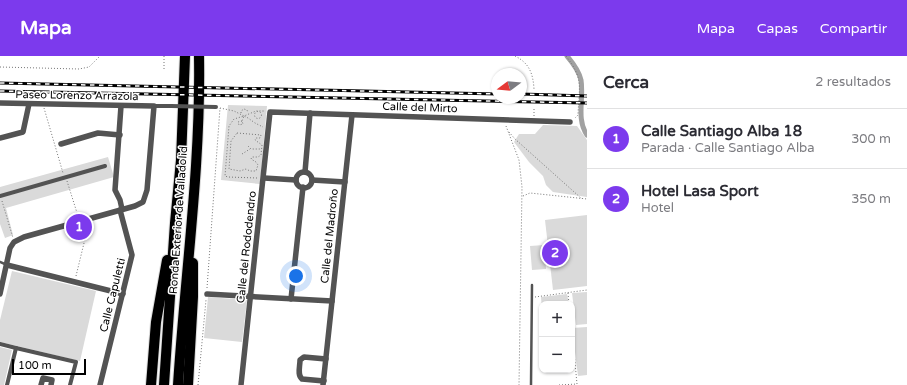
<!DOCTYPE html>
<html lang="es">
<head>
<meta charset="utf-8">
<style>
	body { margin:0; font-family:"Varela Round",sans-serif; background:#f2f2f3; color:#2b2b33 }
	.controls { position:absolute; right:12px; bottom:12px; display:grid; overflow:hidden; border-radius:8px; box-shadow:0 1px 3px #0004 }
	.controls button { width:36px; height:36px; display:grid; place-items:center; padding:0; border:0; border-bottom:1px solid #e1e1e2; background:#fff; color:#2b2b33; font:20px sans-serif }
	.compass { position:absolute; left:491px; top:12px; width:36px; height:36px; border-radius:50%; background:#fff; box-shadow:0 1px 3px #0004; rotate:254deg }
	.scale { position:absolute; left:12px; bottom:10px; width:74px; box-sizing:border-box; padding-left:4px; border:2px solid #000; border-top:0; font-size:11px; line-height:14px; white-space:nowrap; color:#000; -webkit-text-stroke:3px #fff; paint-order:stroke }
	.you { position:absolute; left:296px; top:220px; width:14px; height:14px; margin:-10px; border:3px solid #fff; border-radius:50%; background:#1a73e8; box-shadow:0 0 0 6px #1a73e833 }
	.badge { display:grid; place-items:center; width:26px; height:26px; border-radius:50%; background:#7c3aed; color:#fff; font-size:13px; font-weight:700 }
	.pin { position:absolute; translate:-50% -50%; border:2px solid #fff; box-shadow:0 1px 4px #0006 }
	.list { margin:0; padding:0; list-style:none }
	h2 { display:flex; justify-content:space-between; align-items:center; height:52px; margin:0; padding:0 16px; font-size:17px }
	h2 small { font-size:13px; font-weight:400; color:#7c7c81 }
	.list li { display:grid; grid-template-columns:26px 1fr auto; gap:12px; align-items:center; box-sizing:border-box; height:60px; padding:0 16px; border-top:1px solid #e1e1e2 }
	.list b { display:block; font-size:15px; white-space:nowrap }
	.list p { margin:0; font-size:13px; white-space:nowrap; color:#7c7c81 }
	.list em { font-size:13px; font-style:normal; color:#7c7c81 }
	.map { position:relative; flex:none; width:587px; height:329px; overflow:hidden }
	header { display:flex; align-items:center; gap:24px; box-sizing:border-box; height:56px; padding:0 20px; background:#7c3aed; color:#fff }
	header strong { font-size:19px }
	nav { display:flex; gap:22px; margin-inline-start:auto; font-size:14px }
	main { display:flex }
	aside { flex:1; background:#fff }
	.map>svg:first-child { display:block }
	.green { fill:#dadada }
	.lines { fill:none; stroke-linecap:round; stroke-linejoin:round }
	.canal { stroke:#a1a1a1; stroke-width:5 }
	.motorway-casing { stroke:#dbdbdb; stroke-width:12 }
	.path { stroke:#757575; stroke-width:1; stroke-dasharray:1 2; stroke-linecap:butt }
	.service { stroke:#535353; stroke-width:2.5 }
	.pedestrian { stroke:#535353; stroke-width:4 }
	.minor { stroke:#535353; stroke-width:5.5 }
	.motorway { stroke:#000; stroke-width:10 }
	.rail-casing { stroke:#000; stroke-width:3 }
	.rail { stroke:#fff; stroke-width:1.5; stroke-dasharray:4.5; stroke-linecap:butt }
	.pedestrian-bridge { stroke:#535353; stroke-width:4 }
	.labels { text-anchor:middle; stroke-width:3; stroke-linejoin:round; paint-order:stroke }
	.street-label { font-size:11px; fill:#000; stroke:#fff }
</style>
</head>
<body>
<header>
<strong>Mapa</strong>
<nav><a>Mapa</a><a>Capas</a><a>Compartir</a></nav>
</header>
<main>
<div class="map">
<svg width="587" height="329" viewBox="0 0 587 329">
	<rect width="100%" height="100%" fill="#fff"/>
	<g class="green">
		<path d="M228 49 267 50 260 128 221 124Z"/>
		<path d="M543 69 577 70 587 84V141L553 136 546 129 543 120 529 106 514 86 519 78H535Z"/>
		<path d="M108 101 114 121 6 152 13 179 5 182 0 168V131Z"/>
		<path d="M587 159V230L553 234 545 164Z"/>
		<path d="M544 189 546 213 532 214 530 190Z"/>
		<path d="M12 215 96 235 80 305 0 286V264Z"/>
		<path d="M587 236V268L576 269 572 237Z"/>
		<path d="M567 238 569 248H542V254L541 241Z"/>
		<path d="M208 241 247 244 242 286 204 282Z"/>
		<path d="M587 271V319L578 320 572 272Z"/>
		<path d="M0 291 12 294 4 329H0Z"/>
	</g>
	<g class="lines">
		<path class="canal" d="M567 0C573 7 579 15 581 24 584 43 576 63 587 79"/>
		<defs>
			<g id="motorway">
				<path d="M151 329 156 266 167 204"/>
				<path d="M164 329 175 167 181 104 185 0"/>
				<path d="M178 329C185 219 201 110 199 0"/>
				<path d="M188 329 193 241V207"/>
			</g>
		</defs>
		<use href="#motorway" class="motorway-casing"/>
		<g class="path">
			<path d="M164 0V14"/>
			<path d="M515 0C529 7 533 17 534 33"/>
			<path d="M566 0C584 23 579 31 578 59L575 62"/>
			<path d="M0 11 79 13 89 11 100 0"/>
			<path d="M44 52 63 117"/>
			<path d="M220 52 234 55 244 60 256 55H265"/>
			<path d="M534 53V60"/>
			<circle cx="258" cy="59" r="3.5"/>
			<path d="M241 57V55L244 53 247 54 248 57"/>
			<path d="M242 65 238 66 239 69 243 68 242 65 244 60"/>
			<path d="M506 70 519 104 522 131 519 329"/>
			<path d="M509 76 515 83 582 143"/>
			<path d="M237 77 261 79 260 82H256L255 84 262 89 261 99 258 101H252L251 103 256 106 258 109 256 115H250L246 113 240 115 229 113 231 85Z"/>
			<path d="M248 90 251 93H260"/>
			<path d="M242 98 250 93"/>
			<path d="M257 122 228 121 225 120 229 70 234 63 244 60 248 62 255 67 263 71"/>
			<path d="M67 125 78 160"/>
			<path d="M523 140 530 137 587 143"/>
			<path d="M2 145 13 182"/>
			<path d="M76 220 85 183 81 171"/>
			<path d="M207 232 220 52"/>
			<path d="M568 237 569 248"/>
			<path d="M535 241 587 234"/>
			<path d="M198 329 206 244"/>
			<path d="M559 329 577 328 572 275"/>
		</g>
		<g class="service">
			<path d="M0 206 7 209"/>
			<path d="M531 329 532 229"/>
		</g>
		<g class="pedestrian">
			<path d="M154 50H171"/>
			<path d="M0 140 105 110"/>
			<path d="M0 288 16 292"/>
			<path d="M7 329 16 292 76 306 70 329"/>
		</g>
		<g class="minor">
			<path d="M0 47 154 50 147 134 143 146 135 150 24 181 14 186 10 192 0 238"/>
			<path d="M121 50 115 134 120 144 122 153"/>
			<path d="M0 82 23 76 29 48"/>
			<path d="M61 88 98 77 120 79"/>
			<path d="M305 116 310 57"/>
			<circle cx="304" cy="124" r="8"/>
			<path d="M264 122 296 124"/>
			<path d="M312 124 345 126"/>
			<path d="M7 209 123 238"/>
			<path d="M207 238 332 245"/>
			<path d="M291 243 303 131"/>
			<path d="M324 325 302 323C297 319 300 311 300 304L304 301 326 303"/>
			<path d="M41 329 43 322 52 324 51 329"/>
			<path d="M100 329 132 199 120 154"/>
			<path d="M241 329 270 56 570 66"/>
			<path d="M323 329 352 59"/>
		</g>
		<use href="#motorway" class="motorway"/>
		<defs>
			<g id="rail">
				<path d="M0 27 497 38"/>
				<path d="M0 35 587 47"/>
				<path d="M521 38 587 40"/>
			</g>
		</defs>
		<use href="#rail" class="rail-casing"/>
		<use href="#rail" class="rail"/>
		<path class="pedestrian-bridge" d="M171 50 216 51"/>
	</g>
	<g class="labels">
		<g class="street-label">
			<text transform="translate(77 39) rotate(1)" y="4">Paseo Lorenzo Arrazola</text>
			<text transform="translate(420 51) rotate(2)" y="4">Calle del Mirto</text>
			<text transform="translate(178 164) rotate(-86)" y="4">Ronda Exterior de Valladolid</text>
			<text transform="translate(329 180) rotate(-84)" y="4">Calle del Madroño</text>
			<text transform="translate(246 191) rotate(-84)" y="4">Calle del Rododendro</text>
			<text transform="translate(112 239) rotate(-76)" y="4">Calle Capuletti</text>
		</g>
	</g>
</svg>
<div class="controls">
<button>+</button>
<button>−</button>
</div>
<svg class="compass" viewBox="-18 -18 36 36"><path d="M0-13l5 13h-10z" fill="#e53935"/><path d="M0 13l5-13h-10z" fill="#7c7c81"/></svg>
<div class="scale">100 m</div>
<div class="you"></div>
<div class="pin badge" style="left:79px;top:171px">1</div>
<div class="pin badge" style="left:555px;top:197px">2</div>
</div>
<aside>
<h2>Cerca<small>2 resultados</small></h2>
<ul class="list">
<li><span class="badge">1</span><div><b>Calle Santiago Alba 18</b><p>Parada · Calle Santiago Alba</p></div><em>300 m</em></li>
<li><span class="badge">2</span><div><b>Hotel Lasa Sport</b><p>Hotel</p></div><em>350 m</em></li>
</ul>
</aside>
</main>
</body>
</html>
